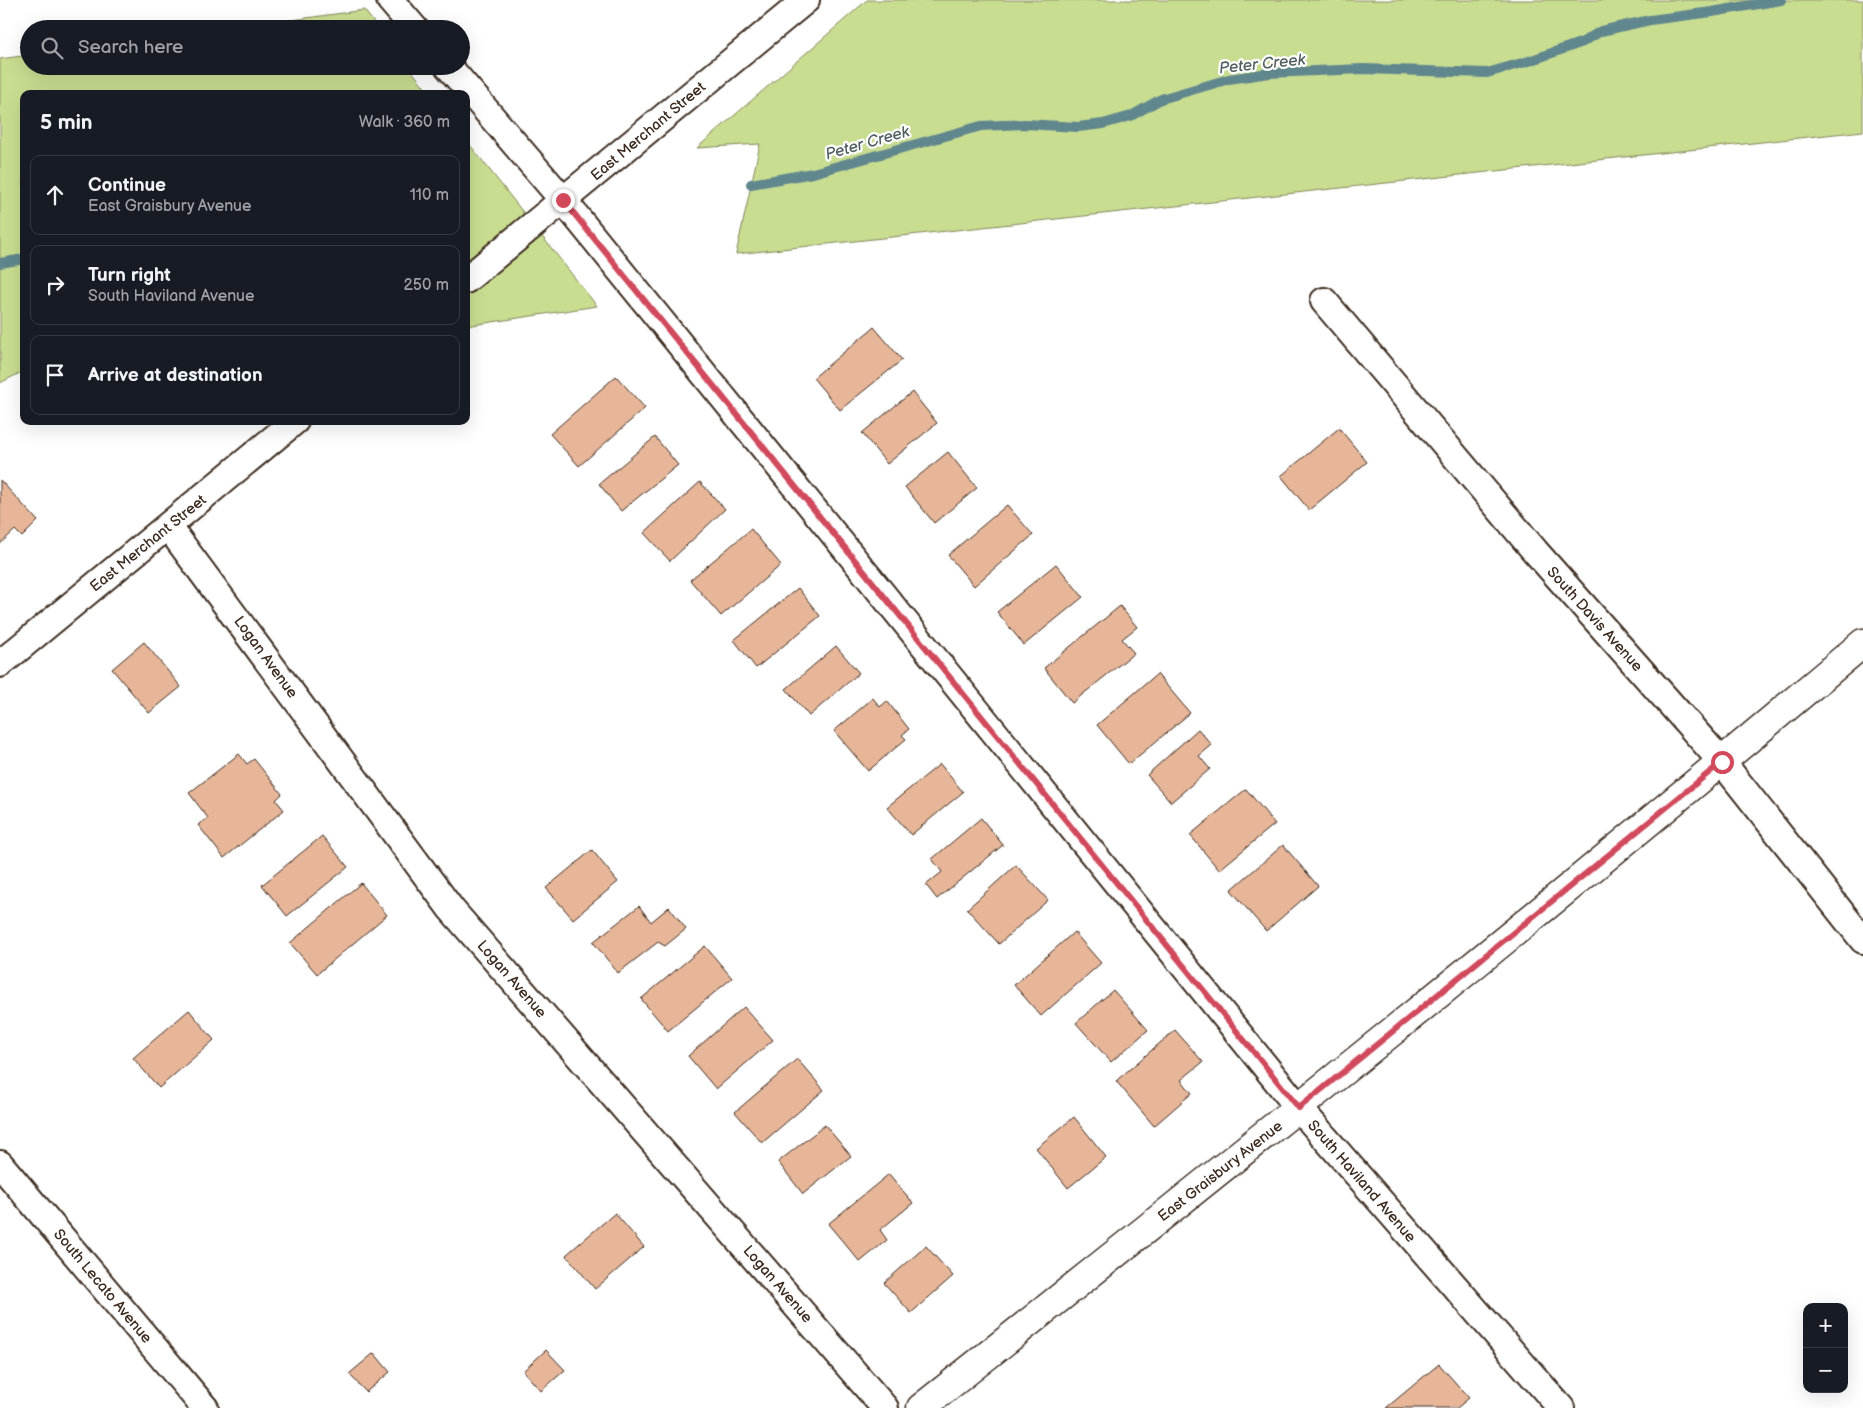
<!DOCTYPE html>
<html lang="en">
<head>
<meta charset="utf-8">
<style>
	body { margin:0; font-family:"Balsamiq Sans",sans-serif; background:#20242c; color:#f1f3f6 }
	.controls { position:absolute; right:15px; bottom:15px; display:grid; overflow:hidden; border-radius:10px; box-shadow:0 5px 20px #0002 }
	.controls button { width:45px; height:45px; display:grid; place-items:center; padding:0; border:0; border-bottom:1px solid #363941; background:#171b24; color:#f1f3f6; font:25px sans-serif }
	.stop { position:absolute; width:15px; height:15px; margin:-11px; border:4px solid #d1495b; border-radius:50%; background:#fff }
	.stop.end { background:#d1495b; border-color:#fff; box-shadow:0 1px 5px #0008 }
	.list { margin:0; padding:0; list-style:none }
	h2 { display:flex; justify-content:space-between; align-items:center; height:65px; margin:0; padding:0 20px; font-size:21px }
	h2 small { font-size:16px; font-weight:400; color:#9ea1a6 }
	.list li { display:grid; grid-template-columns:32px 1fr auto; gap:15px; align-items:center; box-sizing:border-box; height:80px; margin:0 10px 10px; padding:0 10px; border:1px solid #363941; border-radius:10px }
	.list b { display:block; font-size:19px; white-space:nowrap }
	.list p { margin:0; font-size:16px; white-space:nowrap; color:#9ea1a6 }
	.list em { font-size:16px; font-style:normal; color:#9ea1a6 }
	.icon { flex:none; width:28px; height:28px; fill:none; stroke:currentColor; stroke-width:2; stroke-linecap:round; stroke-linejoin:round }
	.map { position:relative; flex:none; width:1863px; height:1408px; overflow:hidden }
	.search { position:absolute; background:#171b24; box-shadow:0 5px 20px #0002; left:20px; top:20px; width:450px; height:55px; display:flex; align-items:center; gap:12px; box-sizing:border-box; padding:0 18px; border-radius:28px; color:#9ea1a6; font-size:19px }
	.panel { position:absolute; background:#171b24; box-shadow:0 5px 20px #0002; left:20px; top:90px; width:450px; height:335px; border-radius:10px }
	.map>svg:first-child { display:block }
	.green { fill:#c9dd91; stroke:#828458 }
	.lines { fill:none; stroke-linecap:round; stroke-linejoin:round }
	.stream { stroke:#60878e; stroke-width:10 }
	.building { fill:#e7b699; stroke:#3b2a1e }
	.minor-casing { stroke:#3b2a1e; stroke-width:30 }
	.tertiary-casing { stroke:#3b2a1e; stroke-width:31 }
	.minor { stroke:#fff; stroke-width:26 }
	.tertiary { stroke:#fff; stroke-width:28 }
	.route { stroke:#d1495b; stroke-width:6 }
	.labels { text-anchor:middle; stroke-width:4.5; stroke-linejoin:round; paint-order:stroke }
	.street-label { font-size:15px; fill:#3b2a1e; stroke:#fff }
	.water-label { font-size:16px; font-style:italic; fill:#51605f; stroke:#fff }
</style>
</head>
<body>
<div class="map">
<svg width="1863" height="1408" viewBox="0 0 1863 1408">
	<rect width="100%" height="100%" fill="#fff"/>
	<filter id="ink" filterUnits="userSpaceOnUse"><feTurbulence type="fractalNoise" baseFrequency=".02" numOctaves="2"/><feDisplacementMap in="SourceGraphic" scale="10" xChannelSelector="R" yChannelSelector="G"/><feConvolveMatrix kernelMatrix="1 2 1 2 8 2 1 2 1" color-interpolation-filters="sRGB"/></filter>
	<g filter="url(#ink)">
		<g class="green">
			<path d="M867 0H1863V131L736 254 760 144 697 148Z"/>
			<path d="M364 10 379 29H227Z"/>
			<path d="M29 55V66H408L430 94H24V371L0 383V59Z"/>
			<path d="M466 140 597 306 466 326Z"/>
		</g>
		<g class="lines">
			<g class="stream">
				<path d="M751 184 813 173 981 126 1025 124 1078 127 1103 124 1131 116 1161 99 1229 79 1269 73 1363 69 1487 73 1529 61 1583 42 1601 31 1650 20 1712 12 1781 0"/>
				<path d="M0 263 24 259"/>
			</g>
		</g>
		<g class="building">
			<path d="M874 327 902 360 840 410 813 378Z"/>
			<path d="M616 376 645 408 579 466 550 434Z"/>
			<path d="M912 392 937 423 887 464 862 433Z"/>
			<path d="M1339 428 1367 462 1309 510 1281 476Z"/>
			<path d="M655 437 678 465 621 511 599 484Z"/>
			<path d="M948 452 977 488 934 523 905 487Z"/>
			<path d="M0 480 38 521 22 537 15 530 0 544Z"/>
			<path d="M700 482 725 509 670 561 644 533Z"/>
			<path d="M1007 505 1033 535 974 586 948 555Z"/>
			<path d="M751 529 781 565 721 616 690 580Z"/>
			<path d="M1056 564 1083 597 1024 645 997 612Z"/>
			<path d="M798 588 820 616 756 668 734 640Z"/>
			<path d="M1120 606 1137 627 1122 639 1134 653 1072 703 1044 668Z"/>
			<path d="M144 642 181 687 149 713 112 669Z"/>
			<path d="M836 646 859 673 809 716 786 689Z"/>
			<path d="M1157 674 1190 713 1129 764 1097 725Z"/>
			<path d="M873 698 880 707 887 701 909 729 902 735 906 739 868 771 834 731Z"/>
			<path d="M1198 729 1212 745 1199 756 1210 769 1171 802 1147 775Z"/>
			<path d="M239 754 247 764 254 759 282 794 276 800 284 810 224 858 198 825 208 818 189 793Z"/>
			<path d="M940 764 963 792 911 835 887 807Z"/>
			<path d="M1246 789 1275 824 1219 870 1190 835Z"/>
			<path d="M981 818 1003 845 937 899 926 885 942 872 932 859Z"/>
			<path d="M322 836 348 867 287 916 262 885Z"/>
			<path d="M1283 845 1318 886 1266 931 1231 890Z"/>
			<path d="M592 850 618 882 573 919 546 888Z"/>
			<path d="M1016 865 1048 900 999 944 967 909Z"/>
			<path d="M361 883 387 915 317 974 290 943Z"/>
			<path d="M639 906 651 922 669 907 686 929 665 946 658 942 618 973 593 942Z"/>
			<path d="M1074 932 1101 963 1041 1016 1014 985Z"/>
			<path d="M705 946 732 978 668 1031 641 999Z"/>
			<path d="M1113 990 1148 1030 1111 1062 1076 1023Z"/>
			<path d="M744 1007 773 1040 716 1089 688 1056Z"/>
			<path d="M189 1010 214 1040 159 1088 133 1058Z"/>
			<path d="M1175 1030 1203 1062 1181 1080 1192 1093 1154 1126 1116 1081Z"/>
			<path d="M797 1059 824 1090 762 1143 735 1112Z"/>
			<path d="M1074 1117 1106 1157 1068 1188 1036 1148Z"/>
			<path d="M825 1125 851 1156 803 1194 778 1162Z"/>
			<path d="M889 1174 913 1203 880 1230 887 1240 860 1262 828 1224Z"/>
			<path d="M615 1213 644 1247 595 1289 566 1255Z"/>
			<path d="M926 1246 953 1276 911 1313 884 1283Z"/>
			<path d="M546 1350 565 1370 541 1391 523 1371Z"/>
			<path d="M374 1353 390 1372 366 1392 349 1374Z"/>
			<path d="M1439 1364 1469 1398 1457 1408H1386Z"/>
		</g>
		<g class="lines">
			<defs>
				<g id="minor">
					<path d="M390 0 415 29"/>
					<path d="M448 66 563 200 1299 1108 1561 1408"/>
					<path d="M466 280 806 0"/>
					<path d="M1324 301 1535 551 1722 762 1863 940"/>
					<path d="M168 526 451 909 885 1408"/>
					<path d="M0 664 295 421"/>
					<path d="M0 1164 205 1408"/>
				</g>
				<path id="tertiary" d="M921 1408C1238 1157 1554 904 1863 643"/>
			</defs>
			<use href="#minor" class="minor-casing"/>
			<use href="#tertiary" class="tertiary-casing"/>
			<use href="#minor" class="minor"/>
			<use href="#tertiary" class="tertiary"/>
		</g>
	</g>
	<g class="lines" filter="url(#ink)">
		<path class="route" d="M563 200 1299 1108 1722 762"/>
	</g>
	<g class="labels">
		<g class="street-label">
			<text transform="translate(648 131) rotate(-40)" y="5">East Merchant Street</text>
			<text transform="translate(148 543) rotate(-39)" y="5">East Merchant Street</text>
			<text transform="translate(1595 619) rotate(48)" y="5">South Davis Avenue</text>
			<text transform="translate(266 657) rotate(54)" y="5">Logan Avenue</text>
			<text transform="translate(512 979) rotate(49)" y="5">Logan Avenue</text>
			<text transform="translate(1220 1171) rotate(-38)" y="5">East Graisbury Avenue</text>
			<text transform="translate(1362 1181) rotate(49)" y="5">South Haviland Avenue</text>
			<text transform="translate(778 1284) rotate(49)" y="5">Logan Avenue</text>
			<text transform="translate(103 1286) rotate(50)" y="5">South Lecato Avenue</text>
		</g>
		<g class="water-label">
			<text transform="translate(1262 63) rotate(-6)" y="6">Peter Creek</text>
			<text transform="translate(867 142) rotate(-16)" y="6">Peter Creek</text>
		</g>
	</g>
</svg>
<div class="controls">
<button>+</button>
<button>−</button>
</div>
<div class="stop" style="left:1722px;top:762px"></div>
<div class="stop end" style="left:563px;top:200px"></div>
<div class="search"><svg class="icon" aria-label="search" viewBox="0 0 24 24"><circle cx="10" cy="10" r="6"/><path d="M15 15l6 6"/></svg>Search here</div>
<section class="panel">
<h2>5 min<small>Walk · 360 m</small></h2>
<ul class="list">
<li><svg class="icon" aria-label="ahead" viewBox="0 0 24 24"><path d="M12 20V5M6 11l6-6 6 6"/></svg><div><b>Continue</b><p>East Graisbury Avenue</p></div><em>110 m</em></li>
<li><svg class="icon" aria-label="right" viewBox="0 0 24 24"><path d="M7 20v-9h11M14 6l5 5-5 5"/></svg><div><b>Turn right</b><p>South Haviland Avenue</p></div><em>250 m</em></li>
<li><svg class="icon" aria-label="arrive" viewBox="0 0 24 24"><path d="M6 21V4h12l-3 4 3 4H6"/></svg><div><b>Arrive at destination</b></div></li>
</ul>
</section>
</div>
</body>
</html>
